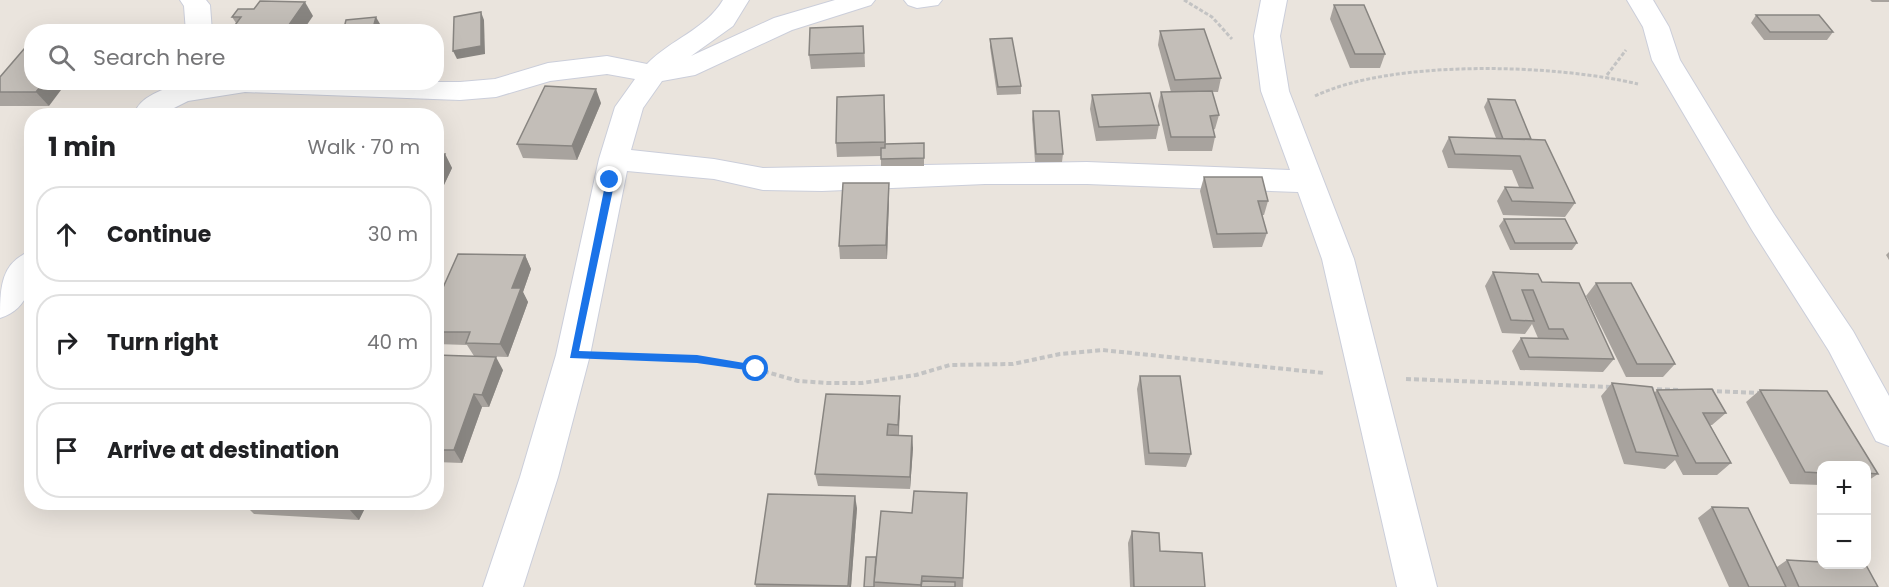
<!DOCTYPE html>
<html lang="en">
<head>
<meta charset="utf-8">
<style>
	body { margin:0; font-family:Poppins,sans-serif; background:#f6f6f6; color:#202124 }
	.controls { position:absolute; right:18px; bottom:18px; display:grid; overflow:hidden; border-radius:12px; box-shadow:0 6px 24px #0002 }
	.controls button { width:54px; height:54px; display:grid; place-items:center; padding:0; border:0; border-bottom:2px solid #e0e0e0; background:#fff; color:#202124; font:30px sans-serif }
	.stop { position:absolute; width:18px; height:18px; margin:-14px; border:4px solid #1a73e8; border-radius:50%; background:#fff }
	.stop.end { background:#1a73e8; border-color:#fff; box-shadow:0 2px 6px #0008 }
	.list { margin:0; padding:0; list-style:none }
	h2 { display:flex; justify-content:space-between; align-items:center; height:78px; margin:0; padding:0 24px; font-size:26px }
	h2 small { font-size:20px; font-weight:400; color:#757577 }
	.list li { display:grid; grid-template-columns:39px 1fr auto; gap:18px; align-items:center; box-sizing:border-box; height:96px; margin:0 12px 12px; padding:0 12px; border:2px solid #e0e0e0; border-radius:24px }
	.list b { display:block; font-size:22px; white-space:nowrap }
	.list em { font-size:20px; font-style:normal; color:#757577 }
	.icon { flex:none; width:33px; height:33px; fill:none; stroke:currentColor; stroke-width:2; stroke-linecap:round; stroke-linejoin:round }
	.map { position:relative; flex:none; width:1889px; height:587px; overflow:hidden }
	.search { position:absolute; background:#fff; box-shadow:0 6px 24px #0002; left:24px; top:24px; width:420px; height:66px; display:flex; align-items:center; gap:15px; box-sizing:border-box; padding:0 21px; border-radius:24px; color:#757577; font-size:22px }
	.panel { position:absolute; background:#fff; box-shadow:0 6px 24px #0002; left:24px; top:108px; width:420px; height:402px; border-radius:24px }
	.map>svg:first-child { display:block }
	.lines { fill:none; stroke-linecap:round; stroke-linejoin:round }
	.minor-casing { stroke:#cbceda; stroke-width:2 }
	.path-far1 { stroke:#c3c3c3; stroke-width:3; stroke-dasharray:4 2; stroke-linecap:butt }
	.path { stroke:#c3c3c3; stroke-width:4; stroke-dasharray:5 3; stroke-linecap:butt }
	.minor { fill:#fff; fill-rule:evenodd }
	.wall { fill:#a8a39e }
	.shaded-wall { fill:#888581 }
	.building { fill:#c3beb8; stroke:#888581; stroke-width:1.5 }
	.route { fill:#1a73e8 }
</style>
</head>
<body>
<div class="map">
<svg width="1889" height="587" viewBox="0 0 1889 587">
	<rect width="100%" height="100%" fill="#eae4dd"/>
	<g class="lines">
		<defs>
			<g id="minor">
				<path d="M180 0H206L210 5 212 32H186L184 6Z"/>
				<path d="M723 0H749L733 26 691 56 774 18 835 0H875L871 5 792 30 695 75 662 81 643 108 631 150 714 159 763 168 1087 162 1290 170 1261 91 1254 36 1261 0H1287L1280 36 1289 91 1354 259 1437 587H1397L1322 259 1298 192 1087 184H985L822 191 763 190 714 179 627 171 590 355 558 477 523 587H483L520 477 556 355 599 159 615 107 635 79 607 74 550 81 496 97 460 100 245 92 188 101 158 116 141 115 137 108C146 93 174 85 191 82H460L495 79 548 63 607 56 647 64C671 39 705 30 723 0Z"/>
				<path d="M904 0H942L938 5 917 8 908 5Z"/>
				<path d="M1627 0H1653L1669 27 1680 60 1774 214 1853 331 1889 396V446L1876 441 1829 351 1752 230 1652 60 1643 27Z"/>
				<path d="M32 251C32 279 32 308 0 318 0 290 0 261 32 251Z"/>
			</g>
		</defs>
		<use href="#minor" class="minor-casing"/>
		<g class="path-far1">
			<path d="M1184 0 1212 17 1232 39"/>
			<path d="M1607 75 1626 50"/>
			<path d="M1315 96C1392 59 1555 64 1638 84"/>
		</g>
		<g class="path">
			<path d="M613 356 697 359 756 369 798 381 828 383H862L916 375 950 365 1013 364 1060 354 1102 350 1324 373"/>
			<path d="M1406 379 1612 387"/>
			<path d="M1649 389 1678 390"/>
			<path d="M1709 391 1762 393"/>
		</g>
		<use href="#minor" class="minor"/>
	</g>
	<g class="wall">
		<path d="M1870 0H1889V2H1872Z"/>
		<path d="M1334 5 1385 54 1380 68H1350L1330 19Z"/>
		<path d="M254 9 313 16 236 23 232 17Z"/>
		<path d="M1756 15 1833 32 1827 40H1764L1751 23Z"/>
		<path d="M1160 31 1221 78 1218 92H1212L1219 115 1215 129 1213 130 1215 137 1212 151H1168L1158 106 1161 92H1171L1158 45Z"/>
		<path d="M990 39 1021 86V94L997 95 990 47Z"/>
		<path d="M864 40 865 67 811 69 809 55Z"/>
		<path d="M32 49 49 106H0V77Z"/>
		<path d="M1092 95 1159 125 1156 139 1096 141 1090 109Z"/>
		<path d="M1488 99 1531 139 1575 203 1565 217 1503 215 1497 201 1505 187H1519L1512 170 1448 168 1442 151 1449 137 1496 138 1484 107Z"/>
		<path d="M601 103 577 160 523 158 517 144Z"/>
		<path d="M885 109 886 144 924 143V166H881V156L837 157 836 143Z"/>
		<path d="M1033 111 1063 154 1062 162H1035L1032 119Z"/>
		<path d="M436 154H445L452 168 443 187H436Z"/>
		<path d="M1204 177 1268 201 1264 215H1262L1267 233 1262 247 1213 248 1200 191Z"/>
		<path d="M889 183V197L887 259H840L839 246Z"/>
		<path d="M1504 219 1577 243 1572 250H1510L1499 226Z"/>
		<path d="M1889 252V260L1886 255Z"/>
		<path d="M525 255 531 269 523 292 528 302 508 357 474 356 467 345 436 344V301Z"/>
		<path d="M1493 272 1542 282 1614 359 1603 372 1520 370 1512 351 1521 338H1538L1532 324 1525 334 1502 333 1485 286Z"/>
		<path d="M1596 283 1675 364 1663 377H1626L1586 296Z"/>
		<path d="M436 355 503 370 489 407H482L462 463 436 462Z"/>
		<path d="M1140 376 1191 454 1186 467 1145 465 1137 389Z"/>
		<path d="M1612 383 1654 393 1657 390 1726 413 1712 425H1710L1731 463 1717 475H1683L1675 460 1665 469 1624 464 1601 396Z"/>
		<path d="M1760 390 1827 391 1878 474 1866 482V465H1821V485L1790 484 1746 402Z"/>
		<path d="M900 396V409L899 435 913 448 910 489 818 486 815 474Z"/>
		<path d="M967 493 963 587H864L876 557 912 513Z"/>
		<path d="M242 502H368L359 520 254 514Z"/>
		<path d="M1712 507 1777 567 1787 560 1878 587H1729L1698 518Z"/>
		<path d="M857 508 851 587H756L755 584Z"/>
		<path d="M1132 531 1160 551 1205 587H1130L1128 543Z"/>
	</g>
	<g class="shaded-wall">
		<path d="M305 2 313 16 302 32H284Z"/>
		<path d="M481 12 484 20 485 54 457 59 453 51Z"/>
		<path d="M376 17 380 24 378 32H372Z"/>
		<path d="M44 82H67L49 106 36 92Z"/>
		<path d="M596 89 601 103 577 160 572 146Z"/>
		<path d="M445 154 452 168 443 187 436 173Z"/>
		<path d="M889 183V197L887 259 886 245Z"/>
		<path d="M525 255 531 269 523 292 528 302 508 357 500 344 512 288Z"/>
		<path d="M496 357 503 370 489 407 482 395Z"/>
		<path d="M474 394 482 407 462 463 454 450Z"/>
		<path d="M900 396V409L898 437V425Z"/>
		<path d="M912 436 913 448 910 489V477Z"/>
		<path d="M855 496 857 508 851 587H849Z"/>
		<path d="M352 502H368L359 520 349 509Z"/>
	</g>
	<g class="building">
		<path d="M260 1 305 2 284 32H230L241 17H232L238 9H254Z"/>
		<path d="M1334 5H1364L1385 54H1355Z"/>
		<path d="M481 12V46L453 51 454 17Z"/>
		<path d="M1756 15H1819L1833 32H1770Z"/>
		<path d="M376 17 372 32H343L346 20Z"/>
		<path d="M863 26 864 53 809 55 810 28Z"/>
		<path d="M1204 29 1221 78 1175 80 1160 31Z"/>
		<path d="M1012 38 1021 86 998 87 990 39Z"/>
		<path d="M24 49H32V82H44L36 92H0V77Z"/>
		<path d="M545 86 596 89 572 146 517 144Z"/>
		<path d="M1212 91 1219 115 1210 116 1215 137H1171L1161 92Z"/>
		<path d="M1150 93 1159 125 1099 127 1092 95Z"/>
		<path d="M884 95 885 142 836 143 837 97Z"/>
		<path d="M1488 99 1515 100 1531 139H1503Z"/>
		<path d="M1033 111H1059L1063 154H1036Z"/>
		<path d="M1449 137 1545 140 1575 203 1512 201 1505 187 1533 188 1520 156 1455 154Z"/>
		<path d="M924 143V158L881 159V148H885V144Z"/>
		<path d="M436 154H445L436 173Z"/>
		<path d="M1204 177H1262L1268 201H1258L1267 233 1217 234Z"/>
		<path d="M843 183H889L886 245 839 246Z"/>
		<path d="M1504 219H1565L1577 243H1515Z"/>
		<path d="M458 254 525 255 512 288H521L500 344 466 343 470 332H436V301H437Z"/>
		<path d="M1493 272 1538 274 1542 282 1579 283 1614 359 1529 357 1521 338 1568 339 1563 329H1549L1533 290H1522L1534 321 1511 320Z"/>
		<path d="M1596 283H1631L1675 364H1637Z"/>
		<path d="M436 355 496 357 482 395 474 394 454 450H436Z"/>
		<path d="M1140 376H1180L1191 454 1149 453Z"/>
		<path d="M1612 383 1652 387 1678 456 1636 452Z"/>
		<path d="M1712 389 1726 413H1703L1731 463H1696L1657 390Z"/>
		<path d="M1760 390 1827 391 1878 474 1866 473V465H1821V473L1805 472Z"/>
		<path d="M826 394 900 396 898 425 888 424 887 435 912 436 910 477 815 474Z"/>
		<path d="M914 491 967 493 963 578 922 576 921 585 874 582 881 511 912 513Z"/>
		<path d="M768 494 855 496 848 586 755 584Z"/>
		<path d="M246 502H352L349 509Z"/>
		<path d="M1712 507 1748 508 1786 587H1749Z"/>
		<path d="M1132 531 1159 533 1160 551 1202 553 1205 587H1134Z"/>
		<path d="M866 557H876L874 582V587H864Z"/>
		<path d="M1787 560 1821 562V564L1866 565 1878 587H1799Z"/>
		<path d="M922 581 955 582V587H921Z"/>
	</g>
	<path class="route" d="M610 177 615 180 579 351 697 355 756 365 761 369 760 372 697 363 570 358 606 180Z"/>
</svg>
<div class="controls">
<button>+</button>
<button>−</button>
</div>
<div class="stop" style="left:756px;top:369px"></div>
<div class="stop end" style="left:610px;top:180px"></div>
<div class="search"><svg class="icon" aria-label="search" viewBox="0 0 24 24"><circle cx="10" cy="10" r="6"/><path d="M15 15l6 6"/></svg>Search here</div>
<section class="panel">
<h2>1 min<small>Walk · 70 m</small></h2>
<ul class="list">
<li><svg class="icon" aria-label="ahead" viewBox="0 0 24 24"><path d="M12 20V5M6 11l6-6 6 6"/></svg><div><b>Continue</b></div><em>30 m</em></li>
<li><svg class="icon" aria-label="right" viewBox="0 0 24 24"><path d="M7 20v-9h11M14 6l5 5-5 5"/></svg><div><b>Turn right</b></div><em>40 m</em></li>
<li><svg class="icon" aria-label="arrive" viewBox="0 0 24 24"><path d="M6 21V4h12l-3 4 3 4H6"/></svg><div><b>Arrive at destination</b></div></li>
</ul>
</section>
</div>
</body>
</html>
